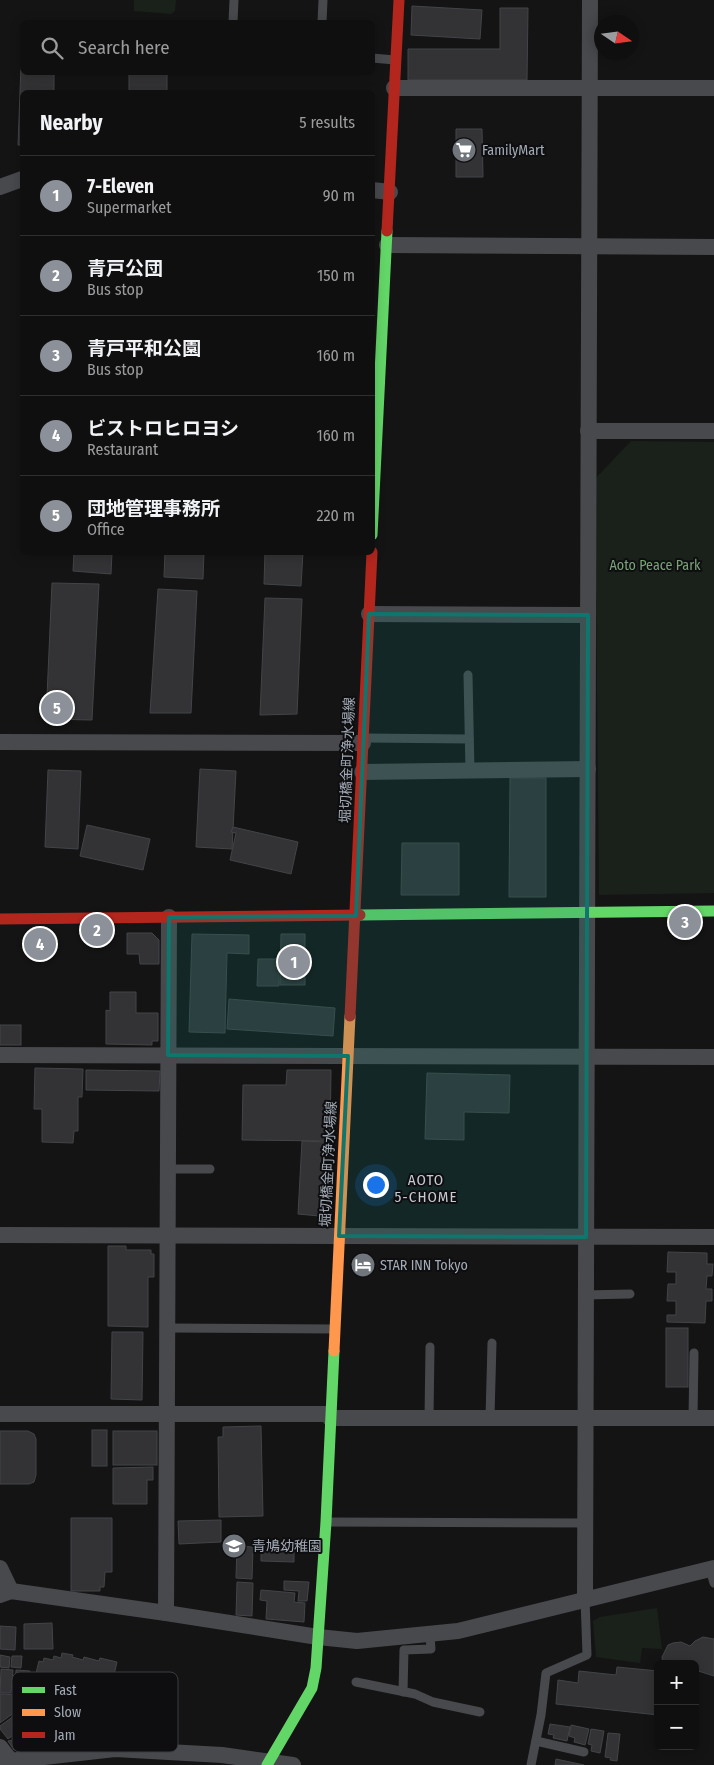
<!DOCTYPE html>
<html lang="en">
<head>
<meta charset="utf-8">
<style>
	body { margin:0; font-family:"Fira Sans Condensed","Noto Sans JP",sans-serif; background:#181818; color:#f1f3f6 }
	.controls { position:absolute; right:15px; bottom:15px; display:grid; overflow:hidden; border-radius:8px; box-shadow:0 2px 12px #0003 }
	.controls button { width:45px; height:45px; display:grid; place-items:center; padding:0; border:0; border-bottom:1px solid #2f2f2f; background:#0f0f0f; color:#f1f3f6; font:25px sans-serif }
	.compass { position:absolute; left:594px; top:15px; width:45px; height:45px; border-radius:50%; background:#0f0f0f; box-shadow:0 2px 12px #0003; rotate:103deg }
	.you { position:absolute; left:375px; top:1184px; width:18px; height:18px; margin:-12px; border:4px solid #fff; border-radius:50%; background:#1a73e8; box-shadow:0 0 0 8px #1a73e833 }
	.badge { display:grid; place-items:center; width:32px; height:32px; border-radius:50%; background:#8c9099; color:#fff; font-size:16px; font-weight:700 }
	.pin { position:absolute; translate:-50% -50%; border:2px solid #fff; box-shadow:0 1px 5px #0006 }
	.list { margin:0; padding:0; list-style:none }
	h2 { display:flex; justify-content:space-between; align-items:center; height:65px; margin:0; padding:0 20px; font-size:21px }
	h2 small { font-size:16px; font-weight:400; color:#9b9c9e }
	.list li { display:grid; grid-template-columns:32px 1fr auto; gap:15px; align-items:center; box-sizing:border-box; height:80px; padding:0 20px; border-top:1px solid #2f2f2f }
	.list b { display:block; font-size:19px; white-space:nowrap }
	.list p { margin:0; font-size:16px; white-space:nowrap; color:#9b9c9e }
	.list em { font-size:16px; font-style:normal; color:#9b9c9e }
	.icon { flex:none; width:28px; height:28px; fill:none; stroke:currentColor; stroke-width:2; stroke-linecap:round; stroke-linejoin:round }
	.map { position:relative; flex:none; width:714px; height:1765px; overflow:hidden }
	.search { position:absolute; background:#0f0f0f; box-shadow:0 2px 12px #0003; left:20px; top:20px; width:355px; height:55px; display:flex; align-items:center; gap:12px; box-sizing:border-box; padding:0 18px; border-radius:8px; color:#9b9c9e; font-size:19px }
	.panel { position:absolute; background:#0f0f0f; box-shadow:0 2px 12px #0003; left:20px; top:90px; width:355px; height:465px; border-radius:8px }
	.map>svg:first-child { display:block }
	.green { fill:#1a211a }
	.building { fill:#333335; stroke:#424448 }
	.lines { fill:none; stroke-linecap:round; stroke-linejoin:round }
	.lane { stroke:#48494d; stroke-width:9 }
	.street { stroke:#48494d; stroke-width:16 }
	.fast { stroke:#63d668; stroke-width:11 }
	.slow { stroke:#ff974d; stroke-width:11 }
	.jam { stroke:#b3261e; stroke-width:11 }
	.marked { fill:#0f766e; fill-opacity:0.2; stroke:#0f766e; stroke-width:4; stroke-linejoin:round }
	.labels { text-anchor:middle; stroke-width:4; stroke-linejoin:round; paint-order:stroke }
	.poi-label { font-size:14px; fill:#a3abb6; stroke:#0e0e10; text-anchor:start }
	.park-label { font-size:14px; fill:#7aa279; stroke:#0e0e10 }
	.street-label { font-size:14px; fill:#a3abb6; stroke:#0e0e10 }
	.neighbourhood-label { font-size:15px; letter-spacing:1px; fill:#c5c9d2; stroke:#0e0e10 }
	.key { fill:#0e0e10; stroke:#3b3d42; stroke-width:1 }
	.key-label { font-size:14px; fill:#a3abb6 }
</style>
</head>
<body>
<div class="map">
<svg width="714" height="1765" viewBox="0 0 714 1765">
	<rect width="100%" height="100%" fill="#141414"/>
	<g class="green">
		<path d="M134 0H176L175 11 171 14 134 11Z"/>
		<path d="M631 441 714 442V893L599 895 595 479Z"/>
		<path d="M657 1608 662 1649 642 1648 640 1663 596 1657 593 1621 600 1617Z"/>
	</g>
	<g class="building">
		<path d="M412 6 482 10 480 39 411 35Z"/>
		<path d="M500 8H528L527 80H408V49H500Z"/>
		<path d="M22 38V72H54V92H22V145H18Z"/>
		<rect x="129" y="72" width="38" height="20"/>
		<path d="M456 129H482L483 177H456Z"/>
		<path d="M74 552H112L111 574 73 571Z"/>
		<path d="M165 552H204L203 579 164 577Z"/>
		<path d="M265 552H303L301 586 264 584Z"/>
		<path d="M52 583 99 584 92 720 46 719Z"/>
		<path d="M158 589 197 591 191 713H150Z"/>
		<path d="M265 598 302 599 297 714 260 715Z"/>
		<path d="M200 769 236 771 232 849 196 847Z"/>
		<path d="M48 770 81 771 78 849 45 847Z"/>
		<path d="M510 778H546V897H509Z"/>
		<path d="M87 825 150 839 143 870 80 856Z"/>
		<path d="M233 827 298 842 291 874 230 860 236 833 231 832Z"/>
		<path d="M402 843H459V895H401Z"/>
		<path d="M127 933H152L159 940V964H140L139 954H127Z"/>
		<path d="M192 934 249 935V954L227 953 225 1033 189 1032Z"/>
		<path d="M281 934H305V985H280Z"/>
		<path d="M258 959H279V986H257Z"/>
		<path d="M110 992H136V1013H158V1041H152V1045L106 1044V1010L110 1011Z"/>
		<path d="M229 999 335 1008 333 1036 227 1029Z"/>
		<rect x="0" y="1025" width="21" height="20"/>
		<path d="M35 1068 83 1069 82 1097H78V1131H74L73 1143 42 1142V1109H34Z"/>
		<path d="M86 1070 160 1071 159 1091 86 1090Z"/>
		<path d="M287 1070H331L330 1141 242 1140 243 1085H286Z"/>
		<path d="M427 1073 510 1075 509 1113 464 1112V1140L425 1139Z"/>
		<path d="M302 1141 325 1142 322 1213 319 1216 298 1214Z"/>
		<path d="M108 1246H126V1250H151V1254H154V1277H148V1327L108 1326Z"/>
		<path d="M668 1252 707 1253V1264H713L712 1276H707L706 1289H712V1301H706L705 1323 667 1322V1315H676V1301H667L668 1284H676V1272H667Z"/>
		<rect x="666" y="1328" width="22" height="59"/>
		<path d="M112 1332H143L142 1400 111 1399Z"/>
		<path d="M261 1426 263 1516 219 1517 218 1437H223V1427Z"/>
		<rect x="92" y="1430" width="15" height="36"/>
		<path d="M0 1431H28L34 1434 36 1439V1475L34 1482 29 1484H0Z"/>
		<rect x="113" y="1431" width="44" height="34"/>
		<path d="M153 1467V1480H147V1504H113V1468Z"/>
		<path d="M71 1518H112V1572H105L104 1587H100V1591H71Z"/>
		<path d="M221 1520V1542L179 1544 178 1521Z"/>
		<path d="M237 1546 253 1547 252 1579 236 1578Z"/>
		<path d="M261 1547 294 1548V1562L261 1561Z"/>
		<path d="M284 1581 309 1582 307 1601H298L299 1591 284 1590Z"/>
		<path d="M237 1582 253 1583 252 1616 236 1615Z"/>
		<path d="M261 1590 295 1593 294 1602 305 1603 304 1622 266 1619 267 1601 260 1600Z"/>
		<path d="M52 1623 53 1649H24V1624Z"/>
		<path d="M0 1626 16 1627 15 1650 0 1649Z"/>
		<path d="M703 1637 714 1639V1676L695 1670V1664H663L662 1657 668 1645 673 1643 681 1642 690 1646 695 1641Z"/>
		<path d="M62 1653 73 1655 72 1657 83 1660 84 1657 99 1661 100 1658 117 1662 109 1696 98 1694 97 1696 81 1692 80 1696 55 1690 54 1695 32 1689 39 1661 43 1662 44 1658 53 1660 54 1656 61 1658Z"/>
		<path d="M0 1655 10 1657 9 1668 0 1667Z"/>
		<path d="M12 1656H22L21 1668 11 1667Z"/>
		<path d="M617 1667 658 1671V1715L556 1704 558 1680 578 1683 579 1671 616 1675Z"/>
		<path d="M1 1669 13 1670 11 1693H0Z"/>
		<path d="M16 1670 30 1671 28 1693 15 1692Z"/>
		<path d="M0 1694 26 1695V1704L0 1723Z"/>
		<path d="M42 1710V1728L30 1729 21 1736 17 1732 8 1739 0 1729V1726L21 1711Z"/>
		<path d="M550 1724 570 1727 567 1741 553 1738 554 1735 548 1734Z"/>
		<path d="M571 1725 589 1729 585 1745 574 1742 575 1738 569 1736Z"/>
		<path d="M591 1729 604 1731 600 1753 591 1751 592 1745 588 1744Z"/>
		<path d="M43 1731 46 1746 14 1750 8 1741 36 1737 35 1732Z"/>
		<path d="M608 1733 620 1734 617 1761 610 1760 611 1758 605 1757Z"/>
		<path d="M556 1759 584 1765H555Z"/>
	</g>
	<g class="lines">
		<g class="lane">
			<path d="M233 22 234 0"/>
			<path d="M322 22 323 0"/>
			<path d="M372 58 395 60"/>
			<path d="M468 675 470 771"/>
			<path d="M364 738 469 739"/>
			<path d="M168 1169H210"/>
			<path d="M585 1295 630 1294"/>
			<path d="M167 1328 334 1329"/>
			<path d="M490 1417 492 1343"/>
			<path d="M429 1418 430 1347"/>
			<path d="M693 1418 694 1353"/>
			<path d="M326 1522 586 1523"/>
			<path d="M710 1569 714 1583"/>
			<path d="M356 1682 415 1694 433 1702 480 1712"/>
			<path d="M403 1692 404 1650 431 1649 430 1635"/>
			<path d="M536 1741 584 1752"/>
			<path d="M531 1765 541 1715 546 1673 587 1655 585 1599"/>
		</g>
		<g class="street">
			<path d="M394 88H714"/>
			<path d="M0 187 22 179"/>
			<path d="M372 190 390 192"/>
			<path d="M387 245 714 247"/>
			<path d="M588 431H714"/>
			<path d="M369 614 588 615"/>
			<path d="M0 742 363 743"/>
			<path d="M362 772 588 769"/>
			<path d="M0 1055 714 1057"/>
			<path d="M0 1235 714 1237"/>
			<path d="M0 1414H330"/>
			<path d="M330 1418H714"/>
			<path d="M0 1568 11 1591"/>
			<path d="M0 1595 11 1591 166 1613 318 1637 357 1641 458 1631 714 1568"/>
			<path d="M585 1599 590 0"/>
			<path d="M166 1613 169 917"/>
			<path d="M0 1747 14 1765"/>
			<path d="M0 1762 115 1749 222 1755 293 1765"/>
		</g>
		<g class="fast">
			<path d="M372 535 387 231"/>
			<path d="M360 915 714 911"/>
			<path d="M267 1765 312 1688 316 1668 326 1522 334 1351"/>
		</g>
		<path class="slow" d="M334 1351 350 1016"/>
		<g class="jam">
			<path d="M387 231 399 0"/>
			<path d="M0 919 360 915"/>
			<path d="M350 1016 372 552"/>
		</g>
	</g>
	<path class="marked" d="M369 614 588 615 586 1237 339 1236 348 1056 168 1055 169 917 356 916Z"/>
	<defs>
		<symbol id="supermarket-disc" viewBox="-11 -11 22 22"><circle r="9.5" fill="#71767d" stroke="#0e0e10"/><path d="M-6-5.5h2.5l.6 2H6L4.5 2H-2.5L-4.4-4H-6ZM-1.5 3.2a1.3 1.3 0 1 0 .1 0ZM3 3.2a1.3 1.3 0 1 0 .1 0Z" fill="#fff"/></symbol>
		<symbol id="hotel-disc" viewBox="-11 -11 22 22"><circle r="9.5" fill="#71767d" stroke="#0e0e10"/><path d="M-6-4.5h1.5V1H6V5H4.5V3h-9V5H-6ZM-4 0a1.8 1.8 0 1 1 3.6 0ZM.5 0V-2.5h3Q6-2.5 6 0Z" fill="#fff"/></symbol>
		<symbol id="school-disc" viewBox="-11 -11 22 22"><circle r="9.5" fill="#71767d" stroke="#0e0e10"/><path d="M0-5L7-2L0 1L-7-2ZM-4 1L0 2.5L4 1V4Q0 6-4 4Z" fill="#fff"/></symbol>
	</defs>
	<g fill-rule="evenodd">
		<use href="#supermarket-disc" x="450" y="136" width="28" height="28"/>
		<use href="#hotel-disc" x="349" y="1251" width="28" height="28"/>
		<use href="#school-disc" x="220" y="1532" width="28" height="28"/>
	</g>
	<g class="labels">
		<g class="poi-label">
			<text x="482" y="155">FamilyMart</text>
			<text x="380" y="1270">STAR INN Tokyo</text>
			<text x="252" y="1551">青鳩幼稚園</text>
		</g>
		<g class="park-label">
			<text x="655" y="570">Aoto Peace Park</text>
		</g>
		<g class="street-label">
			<text transform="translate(347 760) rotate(-88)" y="5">堀切橋金町浄水場線</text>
			<text transform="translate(328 1164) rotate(-87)" y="5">堀切橋金町浄水場線</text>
		</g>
		<g class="neighbourhood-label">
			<text x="426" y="1185">AOTO<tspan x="426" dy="17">5-CHOME</tspan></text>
		</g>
	</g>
	<rect x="12" y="1672" width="166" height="80" rx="8" class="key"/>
	<rect x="22" y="1687" width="23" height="6" fill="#63d668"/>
	<rect x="22" y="1709" width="23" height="7" fill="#ff974d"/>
	<rect x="22" y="1732" width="23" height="6" fill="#b3261e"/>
	<g class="key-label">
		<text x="54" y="1695">Fast</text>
		<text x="54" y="1717">Slow</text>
		<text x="54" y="1740">Jam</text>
	</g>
</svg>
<div class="controls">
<button>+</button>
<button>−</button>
</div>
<svg class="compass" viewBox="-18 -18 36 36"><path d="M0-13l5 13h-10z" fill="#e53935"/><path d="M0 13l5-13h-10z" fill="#9b9c9e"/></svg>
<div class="you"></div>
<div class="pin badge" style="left:294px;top:962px">1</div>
<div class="pin badge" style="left:97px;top:930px">2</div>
<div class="pin badge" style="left:685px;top:922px">3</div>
<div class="pin badge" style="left:40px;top:944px">4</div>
<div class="pin badge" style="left:57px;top:708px">5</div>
<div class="search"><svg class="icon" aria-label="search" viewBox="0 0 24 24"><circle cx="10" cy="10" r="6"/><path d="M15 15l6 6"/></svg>Search here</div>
<section class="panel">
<h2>Nearby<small>5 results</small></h2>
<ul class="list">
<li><span class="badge">1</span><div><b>7-Eleven</b><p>Supermarket</p></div><em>90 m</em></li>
<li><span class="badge">2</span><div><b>青戸公団</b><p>Bus stop</p></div><em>150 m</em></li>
<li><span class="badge">3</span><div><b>青戸平和公園</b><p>Bus stop</p></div><em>160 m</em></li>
<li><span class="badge">4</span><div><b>ビストロヒロヨシ</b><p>Restaurant</p></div><em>160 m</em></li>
<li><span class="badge">5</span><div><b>団地管理事務所</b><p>Office</p></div><em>220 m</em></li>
</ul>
</section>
</div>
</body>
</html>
